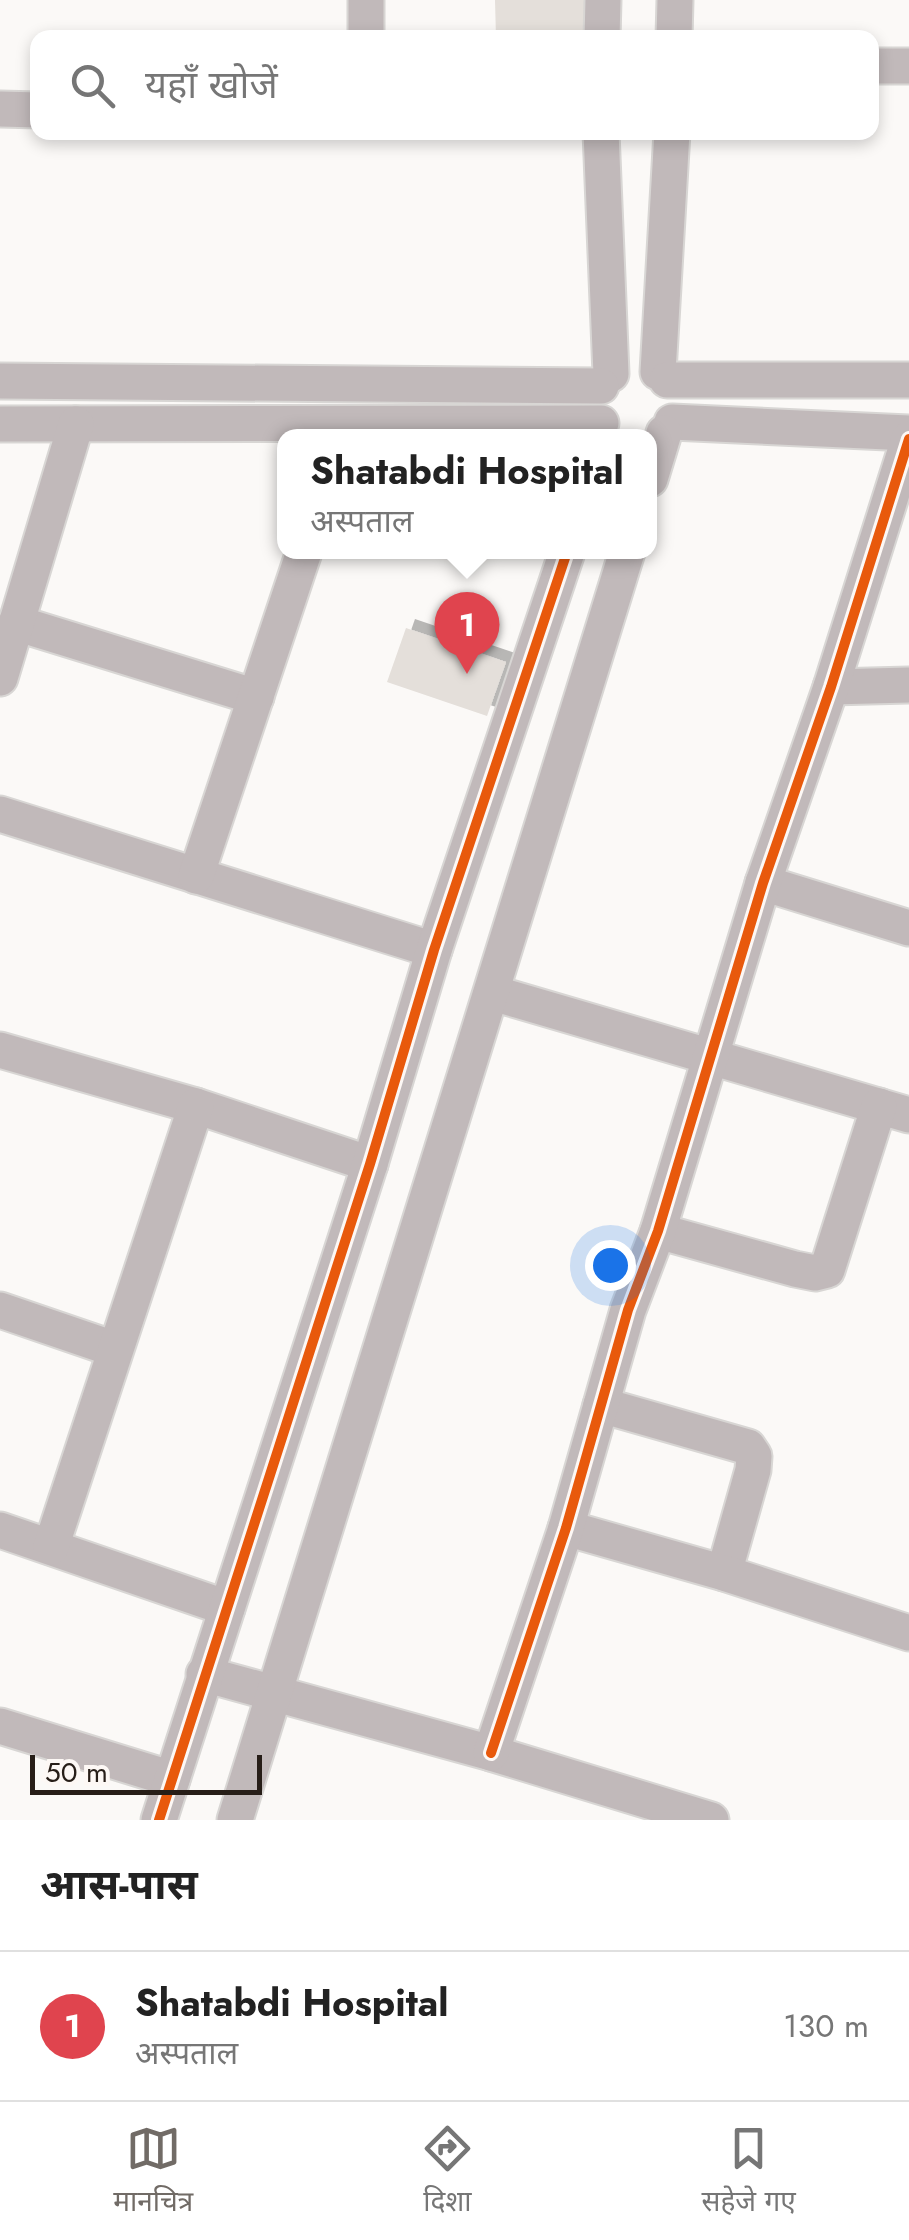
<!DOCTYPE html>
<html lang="hi">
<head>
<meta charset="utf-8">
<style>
	body { margin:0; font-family:Jost,"Noto Sans Devanagari",sans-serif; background:#f2f2f2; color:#222 }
	.scale { position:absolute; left:30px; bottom:25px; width:232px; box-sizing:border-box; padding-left:10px; border:5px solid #271e18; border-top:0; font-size:28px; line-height:35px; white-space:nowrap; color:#271e18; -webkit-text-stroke:8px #fdf8f5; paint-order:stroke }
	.you { position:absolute; left:610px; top:1265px; width:35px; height:35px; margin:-25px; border:8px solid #fff; border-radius:50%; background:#1a73e8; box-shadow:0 0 0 15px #1a73e833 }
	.badge { display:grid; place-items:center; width:65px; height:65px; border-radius:50%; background:#716b66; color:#fff; font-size:32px; font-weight:700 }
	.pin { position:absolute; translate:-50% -82px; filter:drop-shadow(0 2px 5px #0008) }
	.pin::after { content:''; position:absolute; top:52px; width:35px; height:30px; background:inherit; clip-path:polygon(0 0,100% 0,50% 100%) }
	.popup { position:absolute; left:277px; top:429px; width:380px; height:130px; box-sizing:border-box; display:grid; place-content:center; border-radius:20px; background:#fff; filter:drop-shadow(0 2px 8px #0005); font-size:32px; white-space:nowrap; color:#767676 }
	.popup b { font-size:38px; color:#222 }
	.popup::after { content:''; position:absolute; left:50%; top:100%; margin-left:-20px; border:20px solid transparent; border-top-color:#fff }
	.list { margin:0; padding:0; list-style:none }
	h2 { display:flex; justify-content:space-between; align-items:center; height:130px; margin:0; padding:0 40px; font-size:42px }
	h2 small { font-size:32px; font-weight:400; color:#767676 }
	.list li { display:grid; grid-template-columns:65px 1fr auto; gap:30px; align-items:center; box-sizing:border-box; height:150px; padding:0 40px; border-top:2px solid #e0e0e0 }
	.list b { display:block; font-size:38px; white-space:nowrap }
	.list p { margin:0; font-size:32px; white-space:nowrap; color:#767676 }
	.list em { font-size:32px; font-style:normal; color:#767676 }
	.icon { flex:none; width:55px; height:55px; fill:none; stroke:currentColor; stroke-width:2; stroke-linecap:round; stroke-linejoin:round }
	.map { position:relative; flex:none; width:909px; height:1820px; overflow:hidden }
	.search { position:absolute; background:#fff; box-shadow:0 5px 15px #0003; left:30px; right:30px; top:30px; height:110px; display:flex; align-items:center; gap:25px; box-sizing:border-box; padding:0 35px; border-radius:20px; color:#767676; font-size:38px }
	.sheet { height:280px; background:#fff }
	nav { display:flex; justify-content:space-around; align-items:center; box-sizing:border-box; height:140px; border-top:2px solid #e0e0e0; background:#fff; font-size:28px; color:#767676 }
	nav a { display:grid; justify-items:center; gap:5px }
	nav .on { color:#716b66 }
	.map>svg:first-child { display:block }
	.building { fill:#e4dfda; filter:url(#shadow) }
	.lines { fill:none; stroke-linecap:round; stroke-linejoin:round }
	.minor-casing { stroke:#d8d6d4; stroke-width:39 }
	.minor { stroke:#c1b9ba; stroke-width:35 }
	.cycleway-casing { stroke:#fdf8f5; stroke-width:16 }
	.cycleway { stroke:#e8590c; stroke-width:10 }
</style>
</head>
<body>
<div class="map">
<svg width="909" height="1820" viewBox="0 0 909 1820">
	<defs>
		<filter id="shadow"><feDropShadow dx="9" dy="-9" stdDeviation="0" flood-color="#0004"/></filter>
	</defs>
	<rect width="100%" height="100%" fill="#fbf9f7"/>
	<g class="building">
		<path d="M495 0H590L592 38H496Z"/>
		<path d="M406 628 506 662 487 716 387 682Z"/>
	</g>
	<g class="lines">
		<defs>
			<g id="minor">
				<path d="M366 38V0"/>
				<path d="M602 38 603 0"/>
				<path d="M674 38 675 0"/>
				<path d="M872 66H909"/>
				<path d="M0 109 38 110"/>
				<path d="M601 132 611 374"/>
				<path d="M658 372 672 132"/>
				<path d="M667 380H909"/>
				<path d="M0 381 601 386"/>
				<path d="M672 422 909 433"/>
				<path d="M0 424 601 423"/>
				<path d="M650 479 664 433"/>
				<path d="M16 623 256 697"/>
				<path d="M0 678 76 424"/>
				<path d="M831 687 909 685"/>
				<path d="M0 814 434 950"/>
				<path d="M196 876 304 552"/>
				<path d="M763 883 909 928"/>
				<path d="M493 993 909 1115"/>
				<path d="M0 1050 196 1106 370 1164"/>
				<path d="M658 1231 795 1269 815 1273 827 1270 879 1106"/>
				<path d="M0 1310 114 1349"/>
				<path d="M601 1405 748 1447 754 1456 753 1470 724 1573"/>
				<path d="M566 1528 724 1573 909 1633"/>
				<path d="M0 1530 227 1608"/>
				<path d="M51 1547 196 1106"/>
				<path d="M204 1674 491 1753 711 1820"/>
				<path d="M0 1726 172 1779"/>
				<path d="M491 1753 566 1528 628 1310 658 1231 763 883 831 687 909 439"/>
				<path d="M159 1820 370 1164 434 950 567 552"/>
				<path d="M235 1820 627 552"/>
			</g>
		</defs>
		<use href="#minor" class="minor-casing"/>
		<use href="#minor" class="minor"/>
		<defs>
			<g id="cycleway">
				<path d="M491 1753 566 1528 628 1310 658 1231 763 883 831 687 909 439"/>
				<path d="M159 1820 370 1164 434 950 567 552"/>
			</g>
		</defs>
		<use href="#cycleway" class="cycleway-casing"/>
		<use href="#cycleway" class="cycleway"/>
	</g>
</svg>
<div class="scale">50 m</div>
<div class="you"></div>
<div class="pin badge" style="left:467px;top:674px;background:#e0444e">1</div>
<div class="popup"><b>Shatabdi Hospital</b>अस्पताल</div>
<div class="search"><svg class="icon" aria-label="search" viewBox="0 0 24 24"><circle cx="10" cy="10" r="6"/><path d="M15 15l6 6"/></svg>यहाँ खोजें</div>
</div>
<section class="sheet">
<h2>आस-पास<small></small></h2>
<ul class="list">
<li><span class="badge" style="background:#e0444e">1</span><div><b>Shatabdi Hospital</b><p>अस्पताल</p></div><em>130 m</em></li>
</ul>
</section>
<nav>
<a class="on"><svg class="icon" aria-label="map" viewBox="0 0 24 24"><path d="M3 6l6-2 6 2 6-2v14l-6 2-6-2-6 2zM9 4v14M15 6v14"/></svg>मानचित्र</a>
<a><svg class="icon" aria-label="directions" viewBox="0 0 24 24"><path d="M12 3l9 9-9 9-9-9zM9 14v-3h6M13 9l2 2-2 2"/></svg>दिशा</a>
<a><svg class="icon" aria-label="saved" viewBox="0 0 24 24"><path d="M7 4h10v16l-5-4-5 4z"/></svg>सहेजे गए</a>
</nav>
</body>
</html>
